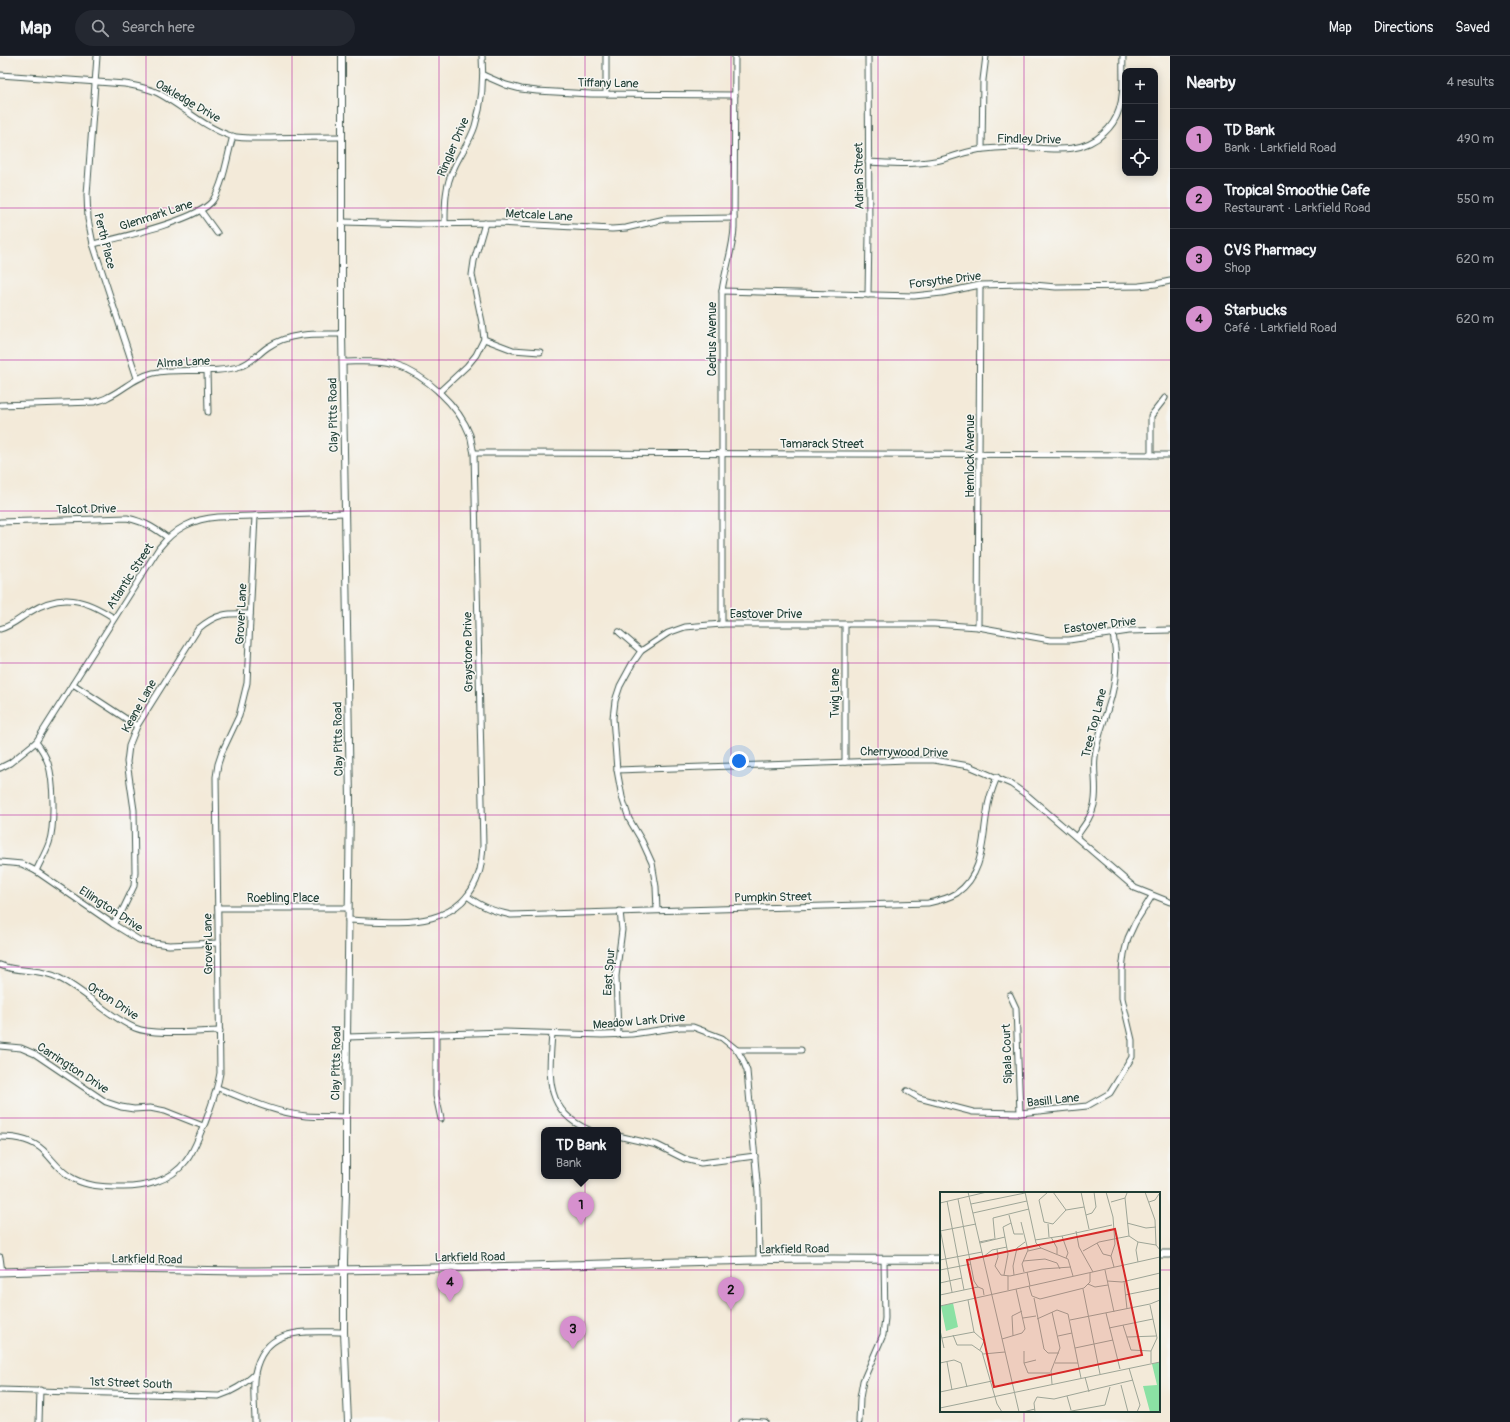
<!DOCTYPE html>
<html lang="en">
<head>
<meta charset="utf-8">
<style>
	body { margin:0; font-family:Pangolin,sans-serif; background:#242831; color:#f1f3f6 }
	.controls { position:absolute; right:12px; top:12px; display:grid; overflow:hidden; border-radius:8px; box-shadow:0 2px 10px #0003 }
	.controls button { width:36px; height:36px; display:grid; place-items:center; padding:0; border:0; border-bottom:1px solid #363941; background:#171b24; color:#f1f3f6; font:20px sans-serif }
	.you { position:absolute; left:739px; top:705px; width:14px; height:14px; margin:-10px; border:3px solid #fff; border-radius:50%; background:#1a73e8; box-shadow:0 0 0 6px #1a73e833 }
	.badge { display:grid; place-items:center; width:26px; height:26px; border-radius:50%; background:#d690ce; color:#111; font-size:13px; font-weight:700 }
	.pin { position:absolute; translate:-50% -33px; filter:drop-shadow(0 1px 2px #0008) }
	.pin::after { content:''; position:absolute; top:21px; width:14px; height:12px; background:inherit; clip-path:polygon(0 0,100% 0,50% 100%) }
	.popup { position:absolute; left:541px; top:1071px; width:80px; height:52px; box-sizing:border-box; display:grid; place-content:center; border-radius:8px; background:#171b24; filter:drop-shadow(0 1px 3px #0005); font-size:13px; white-space:nowrap; color:#9ea1a6 }
	.popup b { font-size:15px; color:#f1f3f6 }
	.popup::after { content:''; position:absolute; left:50%; top:100%; margin-left:-8px; border:8px solid transparent; border-top-color:#171b24 }
	.list { margin:0; padding:0; list-style:none }
	h2 { display:flex; justify-content:space-between; align-items:center; height:52px; margin:0; padding:0 16px; font-size:17px }
	h2 small { font-size:13px; font-weight:400; color:#9ea1a6 }
	.list li { display:grid; grid-template-columns:26px 1fr auto; gap:12px; align-items:center; box-sizing:border-box; height:60px; padding:0 16px; border-top:1px solid #363941 }
	.list b { display:block; font-size:15px; white-space:nowrap }
	.list p { margin:0; font-size:13px; white-space:nowrap; color:#9ea1a6 }
	.list em { font-size:13px; font-style:normal; color:#9ea1a6 }
	.icon { flex:none; width:22px; height:22px; fill:none; stroke:currentColor; stroke-width:2; stroke-linecap:round; stroke-linejoin:round }
	.map { position:relative; flex:none; width:1170px; height:1366px; overflow:hidden }
	header { display:flex; align-items:center; gap:24px; box-sizing:border-box; height:56px; padding:0 20px; background:#171b24; border-bottom:1px solid #363941 }
	header strong { font-size:19px }
	nav { display:flex; gap:22px; margin-inline-start:auto; font-size:14px }
	.search { width:280px; height:36px; background:#242831; display:flex; align-items:center; gap:10px; box-sizing:border-box; padding:0 14px; border-radius:22px; color:#9ea1a6; font-size:15px }
	main { display:flex }
	aside { flex:1; background:#171b24 }
	.map>svg:first-child { display:block }
	.lines { fill:none; stroke-linecap:round; stroke-linejoin:round }
	.minor-casing { stroke:#3f574d; stroke-width:7 }
	.tertiary-casing { stroke:#3f574d; stroke-width:8 }
	.secondary-casing { stroke:#3f574d; stroke-width:9 }
	.minor { stroke:#fff; stroke-width:5 }
	.tertiary { stroke:#fff; stroke-width:6 }
	.secondary { stroke:#fff; stroke-width:7 }
	.grid { fill:none; stroke:#b5179e; stroke-width:1; stroke-opacity:0.55 }
	.labels { text-anchor:middle; stroke-width:3; stroke-linejoin:round; paint-order:stroke }
	.street-label { font-size:12px; fill:#1f3d34; stroke:#f6f6f2 }
	.inset-road { fill:none; stroke:#9ea597; stroke-width:1 }
	.view { fill:#d62828; fill-opacity:0.15; stroke:#d62828; stroke-width:2 }
	.inset-edge { fill:none; stroke:#1f3d34; stroke-width:2 }
</style>
</head>
<body>
<header>
<strong>Map</strong>
<div class="search"><svg class="icon" aria-label="search" viewBox="0 0 24 24"><circle cx="10" cy="10" r="6"/><path d="M15 15l6 6"/></svg>Search here</div>
<nav><a>Map</a><a>Directions</a><a>Saved</a></nav>
</header>
<main>
<div class="map">
<svg width="1170" height="1366" viewBox="0 0 1170 1366">
	<rect width="100%" height="100%" fill="#f6f6f2"/>
	<filter id="ink" filterUnits="userSpaceOnUse"><feTurbulence type="fractalNoise" baseFrequency=".025" numOctaves="2"/><feDisplacementMap in="SourceGraphic" scale="8" xChannelSelector="R" yChannelSelector="G"/><feConvolveMatrix kernelMatrix="1 2 1 2 8 2 1 2 1" color-interpolation-filters="sRGB"/></filter>
	<filter id="wash" filterUnits="userSpaceOnUse"><feTurbulence type="fractalNoise" baseFrequency=".012" numOctaves="4" result="noise"/><feDisplacementMap in="SourceGraphic" scale="16" xChannelSelector="R" yChannelSelector="G"/><feGaussianBlur stdDeviation="0.9" result="paint"/><feColorMatrix in="noise" values="0 0 0 0 0 0 0 0 0 0 0 0 0 0 0 0 0 1.4 0 .05"/><feComposite in="paint" operator="in"/></filter>
	<g filter="url(#wash)">
		<rect width="100%" height="100%" fill="#f3ead9"/>
	</g>
	<g filter="url(#ink)">
		<g class="lines">
			<defs>
				<g id="minor">
					<path d="M97 0 87 139 88 163 93 188 137 322"/>
					<path d="M0 19 125 28C136 30 148 32 158 37 183 50 203 71 231 80 243 83 259 82 271 82 295 81 318 81 342 81"/>
					<path d="M483 19 506 29 521 33 537 35 591 38 735 39"/>
					<path d="M606 37V0"/>
					<path d="M982 93 983 24 986 0"/>
					<path d="M868 106C890 107 913 109 935 105 952 102 967 94 985 93 996 92 1007 91 1018 91 1049 92 1080 100 1104 77 1111 71 1116 63 1119 54 1125 37 1122 18 1123 0"/>
					<path d="M201 155 217 177"/>
					<path d="M343 166 417 168 500 167 612 173 626 172 665 163 734 162"/>
					<path d="M445 167C445 148 445 129 454 112 460 98 470 86 475 70 482 47 484 24 482 0"/>
					<path d="M93 188C118 182 200 164 213 144 224 126 227 101 233 80"/>
					<path d="M722 235 914 240 942 237 980 229 1023 228 1056 231 1139 230 1156 228 1170 225"/>
					<path d="M868 239 869 178 868 0"/>
					<path d="M484 283 513 294 540 296"/>
					<path d="M343 306C360 306 379 304 395 309 425 318 459 350 470 379 472 385 472 391 474 397L483 790C482 799 482 808 479 817 461 876 396 866 348 864"/>
					<path d="M207 315 208 356"/>
					<path d="M439 336 467 310 476 299 484 283 482 266 472 219 474 205 485 167"/>
					<path d="M0 349 94 346C98 345 103 344 108 341 125 333 133 322 153 317 182 311 212 319 241 310 252 306 259 297 268 291 290 276 317 278 342 278"/>
					<path d="M474 397 1170 399"/>
					<path d="M1151 399V360L1165 342"/>
					<path d="M0 466 127 462C145 466 153 471 168 482"/>
					<path d="M722 568V235C725 213 733 194 734 172L735 0"/>
					<path d="M978 571 980 229"/>
					<path d="M0 573C12 570 20 562 30 556 61 536 85 543 114 562"/>
					<path d="M619 576 641 595"/>
					<path d="M73 628 137 670"/>
					<path d="M845 706V569"/>
					<path d="M0 712 10 707 36 686 159 492C175 472 193 463 218 461L345 457"/>
					<path d="M617 714 908 704H934L969 710 1011 728 1028 740 1135 832 1170 846"/>
					<path d="M1076 781C1083 771 1091 762 1094 749 1098 734 1093 716 1095 701 1097 679 1107 659 1112 638 1117 618 1117 598 1113 578"/>
					<path d="M0 806 22 808 36 815 113 868 139 884 154 887 169 889 218 887"/>
					<path d="M36 815C40 806 46 796 49 787 55 769 54 725 48 707 45 699 41 692 36 686"/>
					<path d="M467 840C482 851 493 855 511 859L928 847C938 845 949 842 957 837 984 818 982 785 987 756 988 744 992 733 997 721"/>
					<path d="M218 852H348"/>
					<path d="M657 854 656 831 652 807 642 785 629 763 622 741 617 714 613 662 615 645 620 630 632 608 641 595 668 577 685 571 722 568H934L978 571 1050 584H1069L1129 575 1170 574"/>
					<path d="M113 868 123 853 134 830 135 816 134 754 127 706 129 690 137 670 198 573C217 557 227 557 250 558"/>
					<path d="M0 909C18 917 40 912 59 922 86 935 107 960 135 972 154 980 199 975 220 975"/>
					<path d="M1010 939 1016 952 1020 1057"/>
					<path d="M436 978V1040L441 1063"/>
					<path d="M552 978C549 1019 544 1055 589 1074"/>
					<path d="M618 979 616 920 622 874 620 855"/>
					<path d="M347 981 505 976 602 979 632 978 680 971H693L722 982 737 994 743 1004 747 1015 758 1136 759 1204"/>
					<path d="M0 990 21 992 35 998 106 1046 121 1051 134 1053 150 1052 165 1055 203 1070"/>
					<path d="M737 994H801"/>
					<path d="M218 1032C246 1043 275 1057 306 1060 319 1061 333 1060 346 1061"/>
					<path d="M907 1035 919 1042 973 1056 1020 1057 1087 1050 1110 1037 1132 1001V984L1122 942V914L1124 898 1128 882 1135 867 1152 840"/>
					<path d="M618 1080 657 1089 685 1103 701 1107 755 1100"/>
					<path d="M0 1081C15 1081 31 1083 43 1094 53 1104 60 1116 74 1123 88 1130 102 1131 118 1131 143 1132 170 1126 186 1105 195 1094 199 1079 205 1067 211 1050 217 1035 220 1017L216 721 218 708 222 696 239 660 247 627 255 460"/>
					<path d="M0 1201 2 1216"/>
					<path d="M0 1334 219 1340C234 1335 243 1329 255 1318"/>
					<path d="M39 1366 40 1334"/>
					<path d="M255 1366C255 1352 252 1330 255 1317 265 1269 307 1276 344 1276"/>
					<path d="M742 1366 745 1365 765 1366"/>
					<path d="M859 1366 860 1342 863 1325 883 1279 885 1262 884 1204"/>
				</g>
				<path id="tertiary" d="M342 0V278L350 744 346 1061V1137L344 1204V1276L348 1366"/>
				<g id="secondary">
					<path d="M1159 1198H1170"/>
					<path d="M0 1216C38 1215 76 1213 113 1213 161 1213 208 1215 255 1215 422 1214 590 1208 757 1204 818 1202 880 1204 941 1203"/>
				</g>
			</defs>
			<use href="#minor" class="minor-casing"/>
			<use href="#tertiary" class="tertiary-casing"/>
			<use href="#secondary" class="secondary-casing"/>
			<use href="#minor" class="minor"/>
			<use href="#tertiary" class="tertiary"/>
			<use href="#secondary" class="secondary"/>
		</g>
	</g>
	<path class="grid" d="M146 0V1366M292 0V1366M439 0V1366M585 0V1366M731 0V1366M878 0V1366M1024 0V1137M0 152H1170M0 304H1170M0 455H1170M0 607H1170M0 759H1170M0 911H1170M0 1062H1170M0 1214H941M1159 1214H1170M1024 1355V1366"/>
	<g class="labels">
		<g class="street-label">
			<text transform="translate(608 27) rotate(1)" y="4">Tiffany Lane</text>
			<text transform="translate(188 45) rotate(30)" y="4">Oakledge Drive</text>
			<text transform="translate(1029 83) rotate(1)" y="4">Findley Drive</text>
			<text transform="translate(453 91) rotate(-67)" y="4">Ringler Drive</text>
			<text transform="translate(859 120) rotate(-91)" y="4">Adrian Street</text>
			<text transform="translate(156 159) rotate(-18)" y="4">Glenmark Lane</text>
			<text transform="translate(539 159) rotate(3)" y="4">Metcale Lane</text>
			<text transform="translate(105 185) rotate(76)" y="4">Perth Place</text>
			<text transform="translate(945 224) rotate(-7)" y="4">Forsythe Drive</text>
			<text transform="translate(712 283) rotate(-90)" y="4">Cedrus Avenue</text>
			<text transform="translate(183 306) rotate(-3)" y="4">Alma Lane</text>
			<text transform="translate(333 359) rotate(-91)" y="4">Clay Pitts Road</text>
			<text x="822" y="392">Tamarack Street</text>
			<text transform="translate(970 400) rotate(-90)" y="4">Hemlock Avenue</text>
			<text transform="translate(86 453) rotate(-1)" y="4">Talcot Drive</text>
			<text transform="translate(130 520) rotate(-57)" y="4">Atlantic Street</text>
			<text transform="translate(241 558) rotate(-87)" y="4">Grover Lane</text>
			<text x="766" y="562">Eastover Drive</text>
			<text transform="translate(1100 569) rotate(-7)" y="4">Eastover Drive</text>
			<text transform="translate(468 596) rotate(-91)" y="4">Graystone Drive</text>
			<text transform="translate(835 637) rotate(-90)" y="4">Twig Lane</text>
			<text transform="translate(139 650) rotate(-61)" y="4">Keane Lane</text>
			<text transform="translate(1094 667) rotate(-76)" y="4">Tree Top Lane</text>
			<text transform="translate(338 683) rotate(-91)" y="4">Clay Pitts Road</text>
			<text transform="translate(904 696) rotate(1)" y="4">Cherrywood Drive</text>
			<text transform="translate(773 841) rotate(-1)" y="4">Pumpkin Street</text>
			<text x="283" y="846">Roebling Place</text>
			<text transform="translate(111 853) rotate(33)" y="4">Ellington Drive</text>
			<text transform="translate(208 888) rotate(-91)" y="4">Grover Lane</text>
			<text transform="translate(609 916) rotate(-86)" y="4">East Spur</text>
			<text transform="translate(113 945) rotate(33)" y="4">Orton Drive</text>
			<text transform="translate(639 965) rotate(-5)" y="4">Meadow Lark Drive</text>
			<text transform="translate(1007 998) rotate(-92)" y="4">Sipala Court</text>
			<text transform="translate(336 1007) rotate(-89)" y="4">Clay Pitts Road</text>
			<text transform="translate(73 1012) rotate(33)" y="4">Carrington Drive</text>
			<text transform="translate(1053 1044) rotate(-6)" y="4">Basill Lane</text>
			<text transform="translate(794 1193) rotate(-1)" y="4">Larkfield Road</text>
			<text transform="translate(470 1201) rotate(-1)" y="4">Larkfield Road</text>
			<text transform="translate(147 1203) rotate(1)" y="4">Larkfield Road</text>
			<text transform="translate(131 1327) rotate(2)" y="4">1st Street South</text>
		</g>
	</g>
	<g transform="translate(940 1136)">
		<rect width="220" height="220" fill="#f3ead9"/>
		<path d="M13 111 18 135 6 139 1 114ZM220 170V220H210L203 194 217 193 212 172Z" fill="#8be1a4"/>
		<path class="inset-road" d="M28 0 79 220M85 0 96 51 101 56 128 67 133 84M108 0 99 8 104 30 113 32 126 18M113 0 126 18 144 15M141 0 149 37M166 0 173 25 175 52 171 64 174 75M205 0 215 28 216 53M187 1 185 6 189 44 198 50 216 53 220 58M18 7 34 89 38 95M7 9 24 98M171 10 185 6M209 10 215 8 219 2M0 11 47 0M31 12 85 1M33 21 87 9M69 23 74 42H83M146 23 152 21 156 15 154 0M81 30 88 58 82 72 84 80M187 31 206 36 216 35M108 32 109 45M0 36 12 100M0 39 36 32M136 39 139 55 153 80M122 44 172 33M111 45 117 56V62M55 47 53 26 89 17M95 48 122 44 128 61 126 66M39 50 54 47M198 50 196 58 198 70M40 51 65 45M157 51 163 62 171 64M57 57 58 65 55 74 61 83 70 84 102 77 131 75M88 59 101 56M143 59 159 50 189 44M43 65 52 58 67 55M0 68 42 60M83 69 105 67 117 71 120 77M0 78 31 72M165 78 174 120M87 80 90 94M64 83 68 62 63 35 71 31M74 83 73 74 77 56 85 50M167 89 182 90 220 81M184 89 187 117M0 91 22 86M148 92 155 95 168 93M89 94 92 104 100 107 144 96 150 90V81M143 97 160 182M68 98V84M0 103 38 95 43 97 44 103M185 103 220 96M94 106 104 157 108 161H119M28 108 34 140M210 113 217 146 211 159V171M0 114 220 65M166 121 180 177M83 126 96 124M97 127 117 118 128 122 141 186M130 128 210 112 220 108M183 133 191 158 211 159M169 136 213 127M0 138 4 156M13 143 17 153H32L42 160 57 212 62 220M73 144 72 124 82 119M118 144 132 141M187 145 216 144M2 146 34 140 44 149 40 158M62 147 82 141 85 137 76 97M135 156 173 148M84 159V171L88 181H110M43 162 65 160M7 170 12 198M0 171 14 168 21 171 27 195M84 171 96 168M115 171H138M189 176 200 213 197 220M145 185 149 200M112 192 111 179 120 156 112 120M181 193 188 220M0 200 52 189M127 204 131 218M165 213 170 195M0 216 220 170M83 220 95 217M95 220 94 211 97 205 114 207 193 188M126 220 165 213"/>
		<path class="view" d="M175 37 202 163 54 195 27 68Z"/>
		<rect width="220" height="220" class="inset-edge"/>
	</g>
</svg>
<div class="controls">
<button>+</button>
<button>−</button>
<button><svg class="icon" aria-label="locate" viewBox="0 0 24 24"><circle cx="12" cy="12" r="6"/><path d="M12 2v4M12 18v4M2 12h4M18 12h4"/></svg></button>
</div>
<div class="you"></div>
<div class="pin badge" style="left:581px;top:1169px">1</div>
<div class="popup"><b>TD Bank</b>Bank</div>
<div class="pin badge" style="left:731px;top:1254px">2</div>
<div class="pin badge" style="left:573px;top:1293px">3</div>
<div class="pin badge" style="left:450px;top:1246px">4</div>
</div>
<aside>
<h2>Nearby<small>4 results</small></h2>
<ul class="list">
<li><span class="badge">1</span><div><b>TD Bank</b><p>Bank · Larkfield Road</p></div><em>490 m</em></li>
<li><span class="badge">2</span><div><b>Tropical Smoothie Cafe</b><p>Restaurant · Larkfield Road</p></div><em>550 m</em></li>
<li><span class="badge">3</span><div><b>CVS Pharmacy</b><p>Shop</p></div><em>620 m</em></li>
<li><span class="badge">4</span><div><b>Starbucks</b><p>Café · Larkfield Road</p></div><em>620 m</em></li>
</ul>
</aside>
</main>
</body>
</html>
